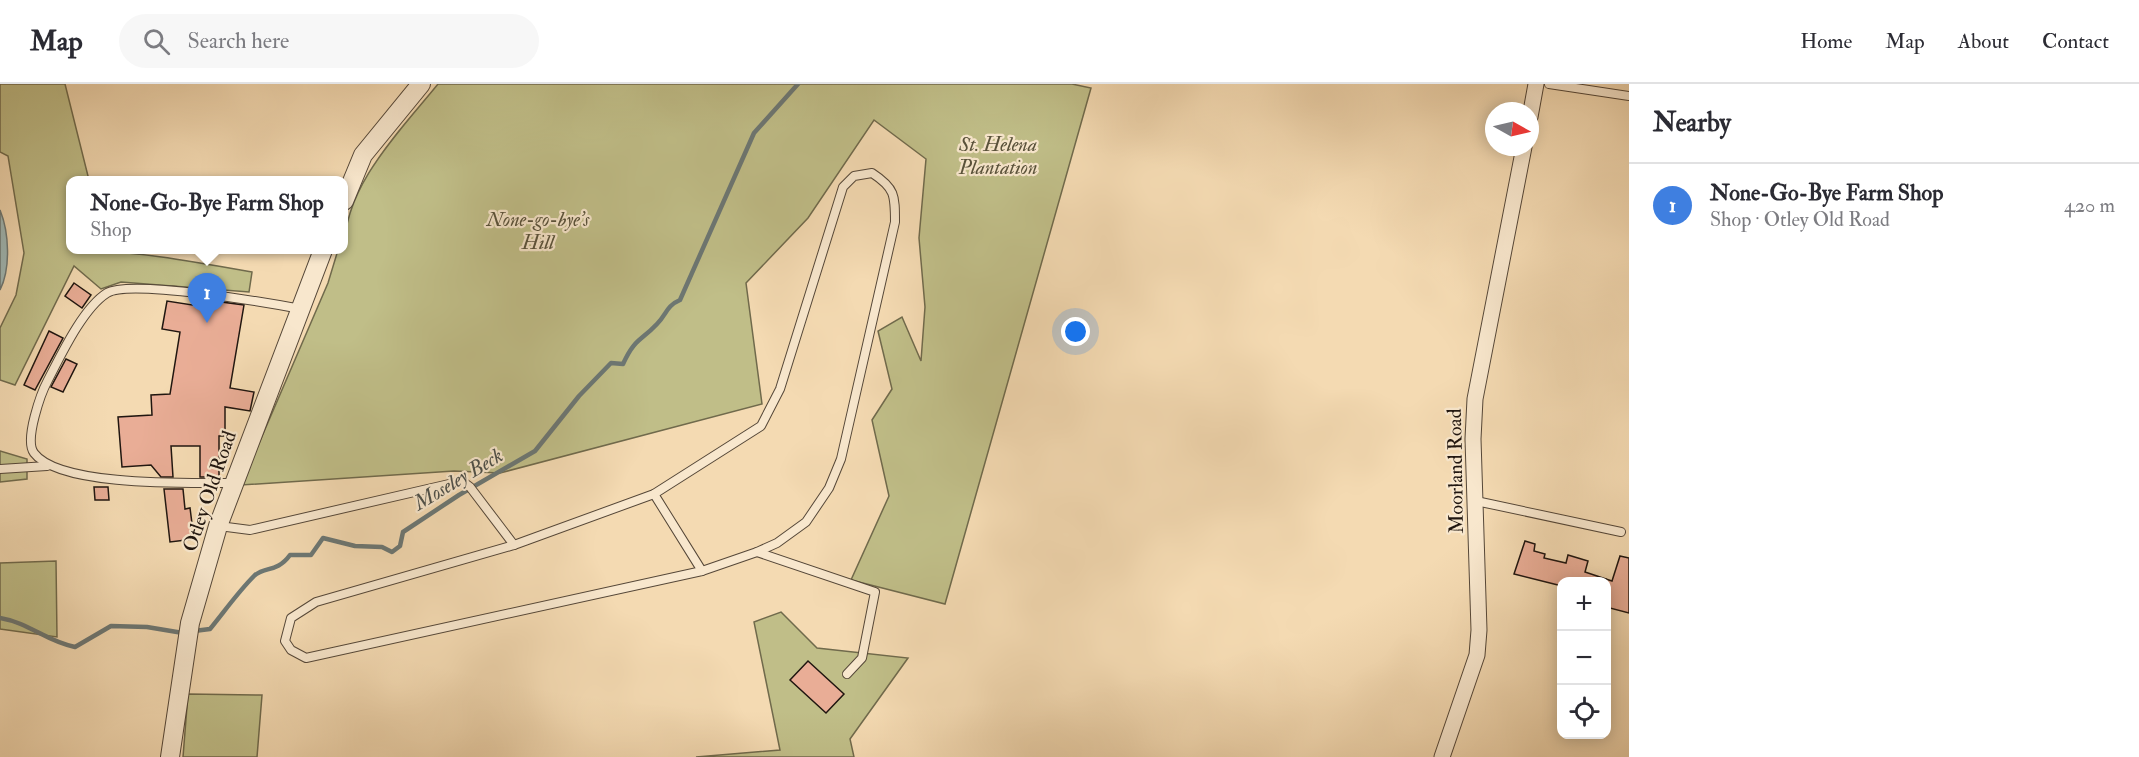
<!DOCTYPE html>
<html lang="en">
<head>
<meta charset="utf-8">
<style>
	body { margin:0; font-family:"IM FELL Double Pica",serif; background:#f7f7f7; color:#2b2b33 }
	.controls { position:absolute; right:18px; bottom:18px; display:grid; overflow:hidden; border-radius:12px; box-shadow:0 3px 15px #0003 }
	.controls button { width:54px; height:54px; display:grid; place-items:center; padding:0; border:0; border-bottom:2px solid #e1e1e2; background:#fff; color:#2b2b33; font:30px sans-serif }
	.compass { position:absolute; left:1485px; top:18px; width:54px; height:54px; border-radius:50%; background:#fff; box-shadow:0 3px 15px #0003; rotate:98deg }
	.you { position:absolute; left:1076px; top:248px; width:21px; height:21px; margin:-15px; border:4px solid #fff; border-radius:50%; background:#1a73e8; box-shadow:0 0 0 9px #1a73e833 }
	.badge { display:grid; place-items:center; width:39px; height:39px; border-radius:50%; background:#d93025; color:#fff; font-size:20px; font-weight:700 }
	.pin { position:absolute; translate:-50% -50px; filter:drop-shadow(0 2px 3px #0008) }
	.pin::after { content:''; position:absolute; top:32px; width:21px; height:18px; background:inherit; clip-path:polygon(0 0,100% 0,50% 100%) }
	.popup { position:absolute; left:66px; top:92px; width:282px; height:78px; box-sizing:border-box; display:grid; place-content:center; border-radius:12px; background:#fff; filter:drop-shadow(0 2px 4px #0005); font-size:20px; white-space:nowrap; color:#7c7c81 }
	.popup b { font-size:22px; color:#2b2b33 }
	.popup::after { content:''; position:absolute; left:50%; top:100%; margin-left:-12px; border:12px solid transparent; border-top-color:#fff }
	.list { margin:0; padding:0; list-style:none }
	h2 { display:flex; justify-content:space-between; align-items:center; height:78px; margin:0; padding:0 24px; font-size:26px }
	h2 small { font-size:20px; font-weight:400; color:#7c7c81 }
	.list li { display:grid; grid-template-columns:39px 1fr auto; gap:18px; align-items:center; box-sizing:border-box; height:84px; padding:0 24px; border-top:2px solid #e1e1e2 }
	.list b { display:block; font-size:22px; white-space:nowrap }
	.list p { margin:0; font-size:20px; white-space:nowrap; color:#7c7c81 }
	.list em { font-size:20px; font-style:normal; color:#7c7c81 }
	.icon { flex:none; width:33px; height:33px; fill:none; stroke:currentColor; stroke-width:2; stroke-linecap:round; stroke-linejoin:round }
	.map { position:relative; flex:none; width:1629px; height:673px; overflow:hidden }
	header { display:flex; align-items:center; gap:36px; box-sizing:border-box; height:84px; padding:0 30px; background:#fff; border-bottom:2px solid #e1e1e2 }
	header strong { font-size:28px }
	nav { display:flex; gap:33px; margin-inline-start:auto; font-size:21px }
	.search { width:420px; height:54px; background:#f7f7f7; display:flex; align-items:center; gap:15px; box-sizing:border-box; padding:0 21px; border-radius:33px; color:#7c7c81; font-size:22px }
	main { display:flex }
	aside { flex:1; background:#fff }
	.map>svg:first-child { display:block }
	.green { fill:#c0be88; stroke:#706a4c; stroke-width:1.5 }
	.water { fill:#9fb8b6; stroke:#6c7774; stroke-width:1.5 }
	.lines { fill:none; stroke-linecap:round; stroke-linejoin:round }
	.stream { stroke:#6c7774; stroke-width:4.5 }
	.building { fill:#e9ad96; stroke:#201610; stroke-width:1.5 }
	.service-casing { stroke:#554738; stroke-width:10 }
	.minor-casing { stroke:#554738; stroke-width:17 }
	.tertiary-casing { stroke:#554738; stroke-width:20 }
	.service { stroke:#f8e7cd; stroke-width:8 }
	.minor { stroke:#f8e7cd; stroke-width:15 }
	.tertiary { stroke:#f8e7cd; stroke-width:18 }
	.labels { text-anchor:middle; stroke-width:4.5; stroke-linejoin:round; paint-order:stroke }
	.park-label { font-size:20px; font-style:italic; fill:#58513a; stroke:#f8e7cd }
	.street-label { font-size:20px; fill:#201610; stroke:#f8e7cd }
	.water-label { font-size:21px; font-style:italic; fill:#4c4f4a; stroke:#f8e7cd }
</style>
</head>
<body>
<header>
<strong>Map</strong>
<div class="search"><svg class="icon" aria-label="search" viewBox="0 0 24 24"><circle cx="10" cy="10" r="6"/><path d="M15 15l6 6"/></svg>Search here</div>
<nav><a>Home</a><a>Map</a><a>About</a><a>Contact</a></nav>
</header>
<main>
<div class="map">
<svg width="1629" height="673" viewBox="0 0 1629 673">
	<rect width="100%" height="100%" fill="#f4dab2"/>
	<filter id="stains"><feTurbulence type="fractalNoise" baseFrequency=".00333" numOctaves="4"/><feColorMatrix values="0 0 0 0 .2 0 0 0 0 .09 0 0 0 0 .02 0 0 0 .5 -.17"/></filter>
	<radialGradient id="worn" r=".72"><stop offset=".6" stop-color="#630" stop-opacity="0"/><stop offset="1" stop-color="#630" stop-opacity=".3"/></radialGradient>
	<g class="green">
		<path d="M0 0H65L89 96 70 97V166C131 166 191 177 252 188L249 208 121 198 101 205 74 182 15 301 0 296V244L16 211 24 169 8 72 0 68Z"/>
		<path d="M438 0H1072L1091 4 945 520 851 496 889 412 872 336 892 305 878 247 902 233 921 277 925 223 919 154 926 75 874 36 808 134 746 199 762 320 500 389 454 387 241 401 328 199 338 166H344C344 102 400 47 438 0Z"/>
		<path d="M0 367 27 375V395L0 398Z"/>
		<path d="M56 477 57 553 0 545V479Z"/>
		<path d="M781 528 817 564 908 574 850 655 854 673H696L780 666 754 538Z"/>
		<path d="M188 610 262 611 257 673H183Z"/>
	</g>
	<path class="water" d="M0 126C9 148 11 184 0 206Z"/>
	<g class="lines">
		<g class="stream">
			<path d="M0 534C30 539 45 557 75 563L111 542 147 543 183 549"/>
			<path d="M194 547 210 545C224 528 238 508 254 492 264 482 277 489 290 471H311L323 454 355 462 382 463 392 468 400 462 403 448 459 411 535 367 579 312 611 279 623 280C635 254 640 258 657 240 667 230 666 222 680 216L754 49 798 0"/>
		</g>
	</g>
	<g class="building">
		<path d="M74 199 91 211 82 224 65 212Z"/>
		<path d="M206 216 244 221 230 304 254 308 250 327 225 323V352H219V393H200V362H171L173 393H161L151 381 122 383 118 333 152 331 151 311 170 310 180 248 162 245 167 217 205 223Z"/>
		<path d="M49 247 63 254 35 306 24 301Z"/>
		<path d="M66 275 77 280 63 308 51 303Z"/>
		<path d="M94 403H108L109 416H95Z"/>
		<path d="M164 405H183L185 425 190 424 194 455 170 458Z"/>
		<path d="M1525 457 1535 460 1534 467 1545 470 1544 474 1566 479 1568 471 1588 477 1585 488 1606 495 1605 498H1562V502L1514 490Z"/>
		<path d="M1620 472 1629 474V529L1606 523V495L1612 497Z"/>
		<path d="M808 577 844 610 826 629 790 596Z"/>
	</g>
	<g class="lines">
		<defs>
			<g id="service">
				<path d="M1549 0 1629 12"/>
				<path d="M872 89C895 104 895 111 895 138L841 375 829 404 806 438 777 459 757 468 702 487 306 574 291 566 285 557 291 534 316 518 514 461 654 410 761 342 780 305 843 103 854 92Z"/>
				<path d="M0 385 47 382"/>
				<path d="M232 399C191 399 59 403 34 369 24 356 41 309 48 296 61 271 83 224 107 209 130 195 269 219 301 225"/>
				<path d="M654 410 702 487"/>
				<path d="M1476 417 1621 448"/>
				<path d="M219 442 250 446 462 397 470 403 514 461"/>
				<path d="M757 468 875 508 862 574 847 590"/>
			</g>
			<g id="minor">
				<path d="M1530 33 1536 0"/>
				<path d="M1442 673 1477 571 1479 546 1473 355 1475 315 1524 63"/>
			</g>
			<g id="tertiary">
				<path d="M344 117 363 71 421 0"/>
				<path d="M170 673 190 539 218 442 323 166"/>
			</g>
		</defs>
		<use href="#service" class="service-casing"/>
		<use href="#minor" class="minor-casing"/>
		<use href="#tertiary" class="tertiary-casing"/>
		<use href="#service" class="service"/>
		<use href="#minor" class="minor"/>
		<use href="#tertiary" class="tertiary"/>
	</g>
	<g class="labels">
		<g class="park-label">
			<text x="998" y="67">St. Helena<tspan x="998" dy="23">Plantation</tspan></text>
			<text x="538" y="142">None-go-bye's<tspan x="538" dy="23">Hill</tspan></text>
		</g>
		<g class="street-label">
			<text transform="translate(1455 387) rotate(-91)" y="7">Moorland Road</text>
			<text transform="translate(209 407) rotate(-71)" y="7">Otley Old Road</text>
		</g>
		<g class="water-label">
			<text transform="translate(458 395) rotate(-31)" y="7">Moseley Beck</text>
		</g>
	</g>
	<rect width="100%" height="100%" filter="url(#stains)"/>
	<rect width="100%" height="100%" fill="url(#worn)"/>
</svg>
<div class="controls">
<button>+</button>
<button>−</button>
<button><svg class="icon" aria-label="locate" viewBox="0 0 24 24"><circle cx="12" cy="12" r="6"/><path d="M12 2v4M12 18v4M2 12h4M18 12h4"/></svg></button>
</div>
<svg class="compass" viewBox="-18 -18 36 36"><path d="M0-13l5 13h-10z" fill="#e53935"/><path d="M0 13l5-13h-10z" fill="#7c7c81"/></svg>
<div class="you"></div>
<div class="pin badge" style="left:207px;top:239px;background:#3f7fe0">1</div>
<div class="popup"><b>None-Go-Bye Farm Shop</b>Shop</div>
</div>
<aside>
<h2>Nearby<small></small></h2>
<ul class="list">
<li><span class="badge" style="background:#3f7fe0">1</span><div><b>None-Go-Bye Farm Shop</b><p>Shop · Otley Old Road</p></div><em>420 m</em></li>
</ul>
</aside>
</main>
</body>
</html>
